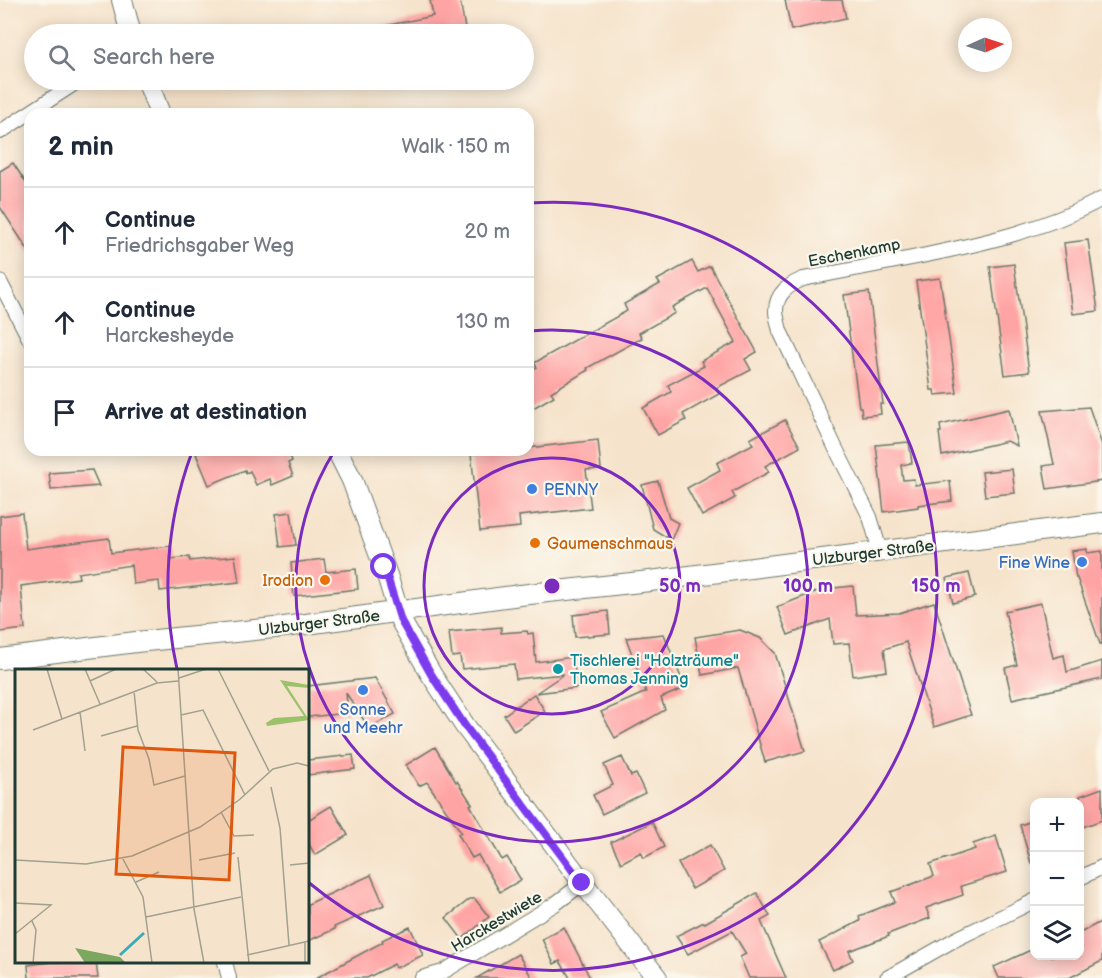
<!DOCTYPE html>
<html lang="en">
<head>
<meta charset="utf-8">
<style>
	body { margin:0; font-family:"Balsamiq Sans",sans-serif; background:#f2f2f3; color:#1f2937 }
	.controls { position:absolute; right:18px; bottom:18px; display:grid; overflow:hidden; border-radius:12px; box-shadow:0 3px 15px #0003 }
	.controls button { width:54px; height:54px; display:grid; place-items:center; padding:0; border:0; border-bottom:2px solid #e0e1e3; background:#fff; color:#1f2937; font:30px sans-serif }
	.compass { position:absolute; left:958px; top:18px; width:54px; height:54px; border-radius:50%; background:#fff; box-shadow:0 3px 15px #0003; rotate:87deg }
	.stop { position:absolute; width:18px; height:18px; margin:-14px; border:4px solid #7c3aed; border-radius:50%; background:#fff }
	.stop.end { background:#7c3aed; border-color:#fff; box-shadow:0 2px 6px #0008 }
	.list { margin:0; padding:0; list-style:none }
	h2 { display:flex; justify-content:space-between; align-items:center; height:78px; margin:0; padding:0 24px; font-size:26px }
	h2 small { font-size:20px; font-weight:400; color:#747a83 }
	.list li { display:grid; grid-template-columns:39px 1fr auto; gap:18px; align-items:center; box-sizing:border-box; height:90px; padding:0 24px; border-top:2px solid #e0e1e3 }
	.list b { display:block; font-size:22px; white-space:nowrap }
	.list p { margin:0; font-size:20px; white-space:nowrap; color:#747a83 }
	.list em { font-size:20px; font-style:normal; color:#747a83 }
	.icon { flex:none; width:33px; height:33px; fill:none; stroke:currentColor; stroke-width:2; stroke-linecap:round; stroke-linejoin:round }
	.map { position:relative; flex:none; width:1102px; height:978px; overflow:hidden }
	.search { position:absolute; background:#fff; box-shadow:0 3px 15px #0003; left:24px; top:24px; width:510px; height:66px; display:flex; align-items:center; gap:15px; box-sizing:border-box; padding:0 21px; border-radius:33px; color:#747a83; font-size:22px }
	.panel { position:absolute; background:#fff; box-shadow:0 3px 15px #0003; left:24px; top:108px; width:510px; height:348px; border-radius:18px }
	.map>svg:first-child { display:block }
	.building { fill:#ffa4a4 }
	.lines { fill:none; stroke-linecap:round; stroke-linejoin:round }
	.minor-casing { stroke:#6a7769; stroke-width:16 }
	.secondary-casing { stroke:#6a7769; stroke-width:22 }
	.minor { stroke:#fff; stroke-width:14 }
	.secondary { stroke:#fff; stroke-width:20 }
	.route { stroke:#7c3aed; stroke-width:8 }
	.ring { fill:none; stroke:#7b2cbf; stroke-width:3 }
	.shop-dot { fill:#3f7fe0; stroke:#fbf7ec; stroke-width:2 }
	.food-dot { fill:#e8710a; stroke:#fbf7ec; stroke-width:2 }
	.culture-dot { fill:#0f9aa8; stroke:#fbf7ec; stroke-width:2 }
	.labels { text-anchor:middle; stroke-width:4.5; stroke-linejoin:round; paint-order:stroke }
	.street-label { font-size:16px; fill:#1f3d34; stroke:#fbf7ec }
	.shop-label { font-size:16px; fill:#366cbe; stroke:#fbf7ec; text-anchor:start }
	.food-label { font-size:16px; fill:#c56008; stroke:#fbf7ec; text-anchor:start }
	.culture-label { font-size:16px; fill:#0d838f; stroke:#fbf7ec; text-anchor:start }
	.inset-river { fill:none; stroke:#3bacb6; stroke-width:3 }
	.inset-road { fill:none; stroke:#a0a18f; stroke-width:1.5 }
	.view { fill:#de580e; fill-opacity:0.15; stroke:#de580e; stroke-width:3 }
	.inset-edge { fill:none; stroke:#1f3d34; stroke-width:3 }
	.centre { fill:#7b2cbf; stroke:#fbf7ec; stroke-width:3 }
	.ring-label { font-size:18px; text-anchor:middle; font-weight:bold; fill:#7b2cbf; stroke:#fbf7ec; stroke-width:4.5; stroke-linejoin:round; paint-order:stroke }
</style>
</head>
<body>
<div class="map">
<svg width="1102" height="978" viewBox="0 0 1102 978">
	<rect width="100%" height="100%" fill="#fbf7ec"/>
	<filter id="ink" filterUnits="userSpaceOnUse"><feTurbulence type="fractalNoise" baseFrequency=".0167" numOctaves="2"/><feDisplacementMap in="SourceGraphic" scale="12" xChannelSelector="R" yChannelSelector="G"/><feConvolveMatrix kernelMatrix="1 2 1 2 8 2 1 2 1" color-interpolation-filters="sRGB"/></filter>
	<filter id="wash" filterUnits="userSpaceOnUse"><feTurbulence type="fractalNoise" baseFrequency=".008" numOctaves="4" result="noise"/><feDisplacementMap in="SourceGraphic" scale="24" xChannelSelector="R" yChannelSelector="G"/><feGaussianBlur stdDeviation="1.35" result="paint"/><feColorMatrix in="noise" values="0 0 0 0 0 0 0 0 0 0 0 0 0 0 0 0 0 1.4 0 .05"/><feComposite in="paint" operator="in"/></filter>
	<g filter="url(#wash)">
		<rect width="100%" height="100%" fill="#f6e3cb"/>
		<g id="blocks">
			<g class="building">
				<path d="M430 0H460L466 34H374V28L433 16Z"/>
				<path d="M785 0H842L846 18 791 30Z"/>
				<path d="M13 163 30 189V253L0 207V171Z"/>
				<path d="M1088 240 1098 311 1073 314 1064 243Z"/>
				<path d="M692 261 698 272 710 266 729 301 757 352 745 359 751 370 716 388 719 394 683 414 686 420 658 435 643 408 671 392 668 385 704 366 701 361 736 342 707 288 672 307 675 313 639 333 642 338 587 368 588 370 551 392 554 396 528 411V372L537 367 534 363 627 311 624 304 660 284 657 280Z"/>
				<path d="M1014 264 1029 372 1005 375 990 267Z"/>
				<path d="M940 278 957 393 935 395 934 390H931L916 281Z"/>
				<path d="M869 292 883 404H880L881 414 862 416 861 407H859L844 295Z"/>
				<path d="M1089 407 1102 445V481L1047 489 1043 466 1056 464H1054L1042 411Z"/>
				<path d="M1009 409 1017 446 1007 441 942 456 939 432H941L940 425Z"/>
				<path d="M785 420 800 447 765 466 769 472 732 492 735 498 702 516 687 488 720 470 717 463 753 444 750 439Z"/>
				<path d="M598 440 601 469 586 470 591 508 519 516 520 527 480 531 471 454 508 450H528V448Z"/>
				<path d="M909 442 912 463 901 465 903 480 914 479 915 485 950 481 952 501 918 505V507L884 512 876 445Z"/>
				<path d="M206 450H288L292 461 288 463 293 476 272 485 270 479 256 485 250 471 246 473 245 470 209 485 196 454Z"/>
				<path d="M1012 469 1015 493 985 496 982 472Z"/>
				<path d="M92 470 99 486 51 490 49 473Z"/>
				<path d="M658 481 669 518 678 523 671 540 653 529 642 485Z"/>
				<path d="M291 512 296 545 280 547 276 514Z"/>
				<path d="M22 513 26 549 109 538 111 553 170 546 171 559 189 557 190 561 235 556 239 582 160 591 159 581 133 584 131 565 78 573 79 578 21 586 25 629 0 632V516Z"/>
				<path d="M1087 549V553L1102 551V644H1100L1077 578H1076L1072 551Z"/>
				<path d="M324 559 326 572 356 569 358 589 294 596 291 563Z"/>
				<path d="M969 573 975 597 953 603 947 578Z"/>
				<path d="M853 586 856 615 899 613 934 602 971 715 934 727 906 642 884 649 887 671 853 676 849 643 833 644 830 619 788 635 777 607 823 589Z"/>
				<path d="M1041 603 1053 658 1064 655 1067 672 1102 661V679L1012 699 1005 668 1017 665 1005 611Z"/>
				<path d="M608 611 610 634 575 637 573 615Z"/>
				<path d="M501 627V633L527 631 528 634 533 633 536 662 573 657 577 688 536 693 564 674 516 679 514 664 462 669 460 656 452 657 449 632Z"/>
				<path d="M740 630 760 638 775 653 805 751 765 762 738 668 702 675 695 637Z"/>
				<path d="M664 634 685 688 661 698 665 710 615 738 601 712 646 692 626 638Z"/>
				<path d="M375 678 395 714 369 728 346 693 348 713 308 717V686Z"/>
				<path d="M534 694 545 711 514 731 504 715Z"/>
				<path d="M435 747 456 782 457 781 472 804 470 805 502 860 507 857 521 880 500 892 478 855 472 858 458 834 461 832 427 782 419 786 406 765Z"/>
				<path d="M353 755 355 769 308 775V760Z"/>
				<path d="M622 757 631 776 636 774 645 793 602 814 593 795 613 785 604 765Z"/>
				<path d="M1102 788V820L1080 828V796Z"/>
				<path d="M331 806 348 835 315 855 308 842V820Z"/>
				<path d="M1035 820V862L1031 863 1020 825Z"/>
				<path d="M652 822 664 847 644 858 641 852 621 863 611 842Z"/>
				<path d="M996 836 1007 872 961 886 963 895 926 908 930 918 888 934 889 936 849 951 853 960 833 970 819 942 860 921 859 916 895 902 891 892 934 876 930 864 975 849 973 844Z"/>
				<path d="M710 845 724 871 692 889 678 863Z"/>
				<path d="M371 875 384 905 334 927 335 929 308 941V904Z"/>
				<path d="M757 893 770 916 761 921 786 978H749L740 957 746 954 732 931 688 954 676 936 704 922 705 923Z"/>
				<path d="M470 899H475L489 917 462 939 446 918Z"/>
				<path d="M1102 921V961L1069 978H999L994 967 1035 948V956H1080V933Z"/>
				<path d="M410 927 423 955 396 968 394 964 367 978H316L383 942 382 940Z"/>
				<path d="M564 927 590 978H570L560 961 554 964 542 939Z"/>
				<path d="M518 954 532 978H477Z"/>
				<path d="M51 962H96L98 978H29L28 965Z"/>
			</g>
		</g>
	</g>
	<g filter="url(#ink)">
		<use href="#blocks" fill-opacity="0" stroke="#6a7769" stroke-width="1.5"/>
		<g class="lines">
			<defs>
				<g id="minor">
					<path d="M0 132 80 80"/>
					<path d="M0 282 30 340"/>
					<path d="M880 551 870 517 835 447 780 331C779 325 776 317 776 311 776 293 789 285 803 279 841 272 879 264 917 257 980 244 1044 230 1102 199"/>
					<path d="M1080 878 1102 867"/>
					<path d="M225 962 229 978"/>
					<path d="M422 978 443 972 555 904 583 883"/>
					<path d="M887 978 954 940 1034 901"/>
				</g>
				<g id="secondary">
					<path d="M122 0 131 34"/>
					<path d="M147 80 160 114"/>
					<path d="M337 450 352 480 387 575 401 621 431 674 465 726 583 883 657 978"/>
					<path d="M0 659 136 642 284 627 520 595 650 581 1102 523"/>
				</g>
			</defs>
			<use href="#minor" class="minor-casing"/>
			<use href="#secondary" class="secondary-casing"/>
			<use href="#minor" class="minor"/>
			<use href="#secondary" class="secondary"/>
		</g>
	</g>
	<g class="lines" filter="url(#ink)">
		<path class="route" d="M384 567 401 621 431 674 465 726 582 883"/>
	</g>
	<g class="ring">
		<circle cx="552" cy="586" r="128"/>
		<path d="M530 331A256 256 0 1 1 335 450"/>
		<path d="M177 669A384 384 0 0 1 192 452M529 203A384 384 0 1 1 308 882"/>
	</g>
	<g class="shop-dot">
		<circle cx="532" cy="489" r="6"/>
		<circle cx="1082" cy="562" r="6"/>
		<circle cx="363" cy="690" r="6"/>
	</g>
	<g class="food-dot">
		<circle cx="535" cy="543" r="6"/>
		<circle cx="325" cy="580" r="6"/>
	</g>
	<circle class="culture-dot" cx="558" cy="669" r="6"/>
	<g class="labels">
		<g class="street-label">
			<text transform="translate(854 252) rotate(-11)" y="6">Eschenkamp</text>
			<text transform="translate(873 552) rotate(-7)" y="6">Ulzburger Straße</text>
			<text transform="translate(319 622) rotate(-7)" y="6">Ulzburger Straße</text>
			<text transform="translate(496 921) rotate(-31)" y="6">Harckestwiete</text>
		</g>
		<g class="shop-label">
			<text x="544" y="495">PENNY</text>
			<text x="1070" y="568" text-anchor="end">Fine Wine</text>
			<text x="363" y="715" text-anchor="middle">Sonne<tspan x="363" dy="18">und Meehr</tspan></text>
		</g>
		<g class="food-label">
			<text x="547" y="549">Gaumenschmaus</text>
			<text x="313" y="586" text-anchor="end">Irodion</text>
		</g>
		<g class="culture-label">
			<text x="570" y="666">Tischlerei "Holzträume"<tspan x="570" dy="18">Thomas Jenning</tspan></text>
		</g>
	</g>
	<g transform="translate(15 669)">
		<rect width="294" height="294" fill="#f6e3cb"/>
		<path d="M265 11 294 16V19L272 17 294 51 252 57 251 54 259 49 289 47Z" fill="#9bc16b"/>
		<path d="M60 279 105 288 111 294H70Z" fill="#7ca75f"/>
		<path class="inset-river" d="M105 286 129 264"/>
		<path class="inset-road" d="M32 0 47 50M70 0 85 35M128 0 142 13M163 0 179 240 189 294M203 0 254 102M164 9 191 0M75 12 101 0M119 22 123 61 134 90 139 116 170 107M65 43 70 82M166 46 188 41 230 126M18 61 142 14 163 12M86 67 122 57M256 118 265 159 274 276M206 143 219 167 239 166M223 188 234 294M108 190 128 228 137 294M0 191 71 195 117 187 185 158 224 131 258 100 282 94 294 97M184 191 220 184M275 196 294 194M121 213 144 203M0 234 36 236 0 265M131 248 226 228M17 252 21 261 18 294M290 272V294M232 286 294 272"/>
		<path class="view" d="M108 78 220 84 214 211 101 205Z"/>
		<rect width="294" height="294" class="inset-edge"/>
	</g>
	<circle cx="552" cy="586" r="9" class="centre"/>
	<g class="ring-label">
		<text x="680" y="592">50 m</text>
		<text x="808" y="592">100 m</text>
		<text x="936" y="592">150 m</text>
	</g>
</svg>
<div class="controls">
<button>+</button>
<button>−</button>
<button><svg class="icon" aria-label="layers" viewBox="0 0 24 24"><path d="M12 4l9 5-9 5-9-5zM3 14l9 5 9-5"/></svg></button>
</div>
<svg class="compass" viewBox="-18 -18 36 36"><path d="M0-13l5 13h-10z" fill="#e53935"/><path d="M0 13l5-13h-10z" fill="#747a83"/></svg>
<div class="stop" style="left:384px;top:567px"></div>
<div class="stop end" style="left:582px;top:883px"></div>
<div class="search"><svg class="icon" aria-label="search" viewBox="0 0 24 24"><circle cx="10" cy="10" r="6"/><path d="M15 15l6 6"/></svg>Search here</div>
<section class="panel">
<h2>2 min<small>Walk · 150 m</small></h2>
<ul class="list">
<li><svg class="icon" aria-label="ahead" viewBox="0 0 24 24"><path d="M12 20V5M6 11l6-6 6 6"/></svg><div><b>Continue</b><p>Friedrichsgaber Weg</p></div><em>20 m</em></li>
<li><svg class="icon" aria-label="ahead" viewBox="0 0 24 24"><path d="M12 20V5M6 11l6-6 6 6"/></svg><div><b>Continue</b><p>Harckesheyde</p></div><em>130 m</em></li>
<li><svg class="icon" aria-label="arrive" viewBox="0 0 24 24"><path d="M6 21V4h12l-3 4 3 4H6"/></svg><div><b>Arrive at destination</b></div></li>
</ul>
</section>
</div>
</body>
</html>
